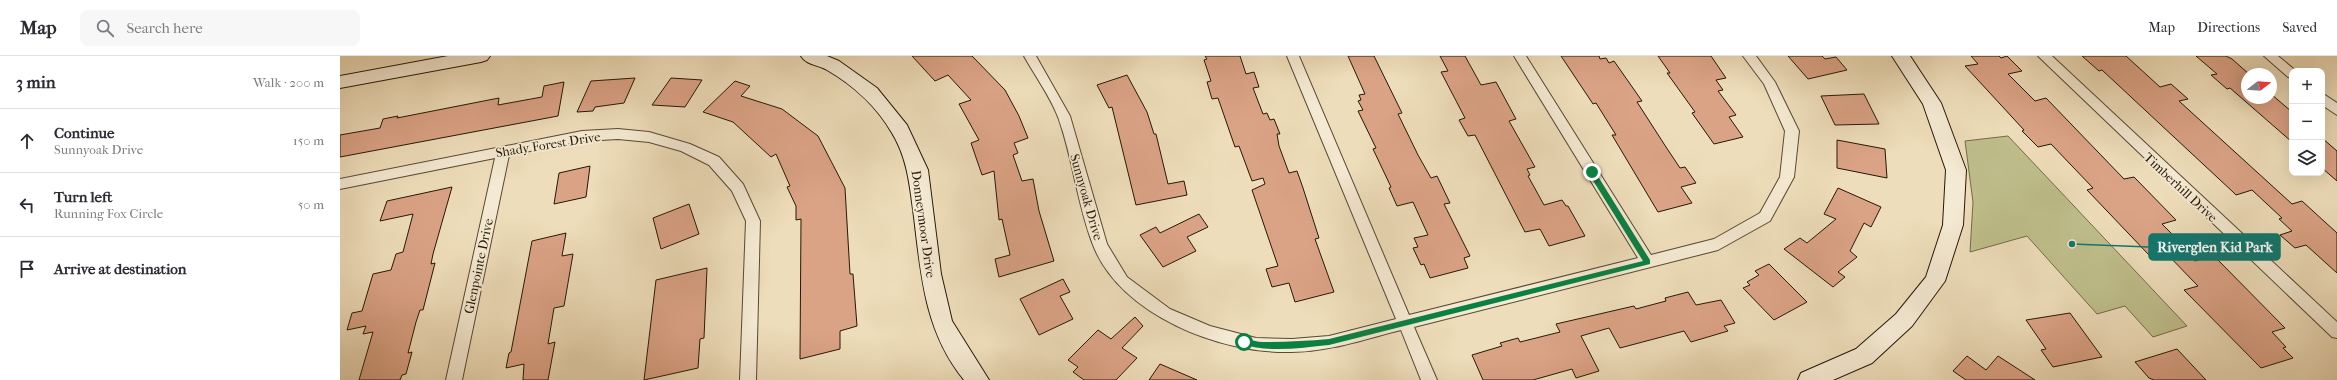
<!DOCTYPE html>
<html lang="en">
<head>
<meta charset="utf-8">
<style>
	body { margin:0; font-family:"IM FELL French Canon",serif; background:#f7f7f7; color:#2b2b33 }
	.controls { position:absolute; right:12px; top:12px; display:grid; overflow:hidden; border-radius:8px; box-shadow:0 4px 16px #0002 }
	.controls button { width:36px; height:36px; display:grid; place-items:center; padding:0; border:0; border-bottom:1px solid #e1e1e2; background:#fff; color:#2b2b33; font:20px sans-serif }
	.compass { position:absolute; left:1901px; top:12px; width:36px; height:36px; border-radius:50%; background:#fff; box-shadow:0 4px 16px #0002; rotate:73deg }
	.stop { position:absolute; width:12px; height:12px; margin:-9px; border:3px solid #0b8043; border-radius:50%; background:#fff }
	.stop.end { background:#0b8043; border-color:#fff; box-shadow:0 1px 4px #0008 }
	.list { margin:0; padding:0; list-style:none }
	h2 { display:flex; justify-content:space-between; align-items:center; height:52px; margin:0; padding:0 16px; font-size:17px }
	h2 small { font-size:13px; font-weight:400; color:#7c7c81 }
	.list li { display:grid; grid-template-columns:26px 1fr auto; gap:12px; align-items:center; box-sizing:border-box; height:64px; padding:0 16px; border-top:1px solid #e1e1e2 }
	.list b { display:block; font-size:15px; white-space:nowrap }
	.list p { margin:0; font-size:13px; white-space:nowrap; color:#7c7c81 }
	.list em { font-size:13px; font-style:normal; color:#7c7c81 }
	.icon { flex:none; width:22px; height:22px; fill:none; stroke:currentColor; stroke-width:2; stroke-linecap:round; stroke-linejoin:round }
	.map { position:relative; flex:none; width:1997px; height:324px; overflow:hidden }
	header { display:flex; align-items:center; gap:24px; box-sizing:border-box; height:56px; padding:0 20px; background:#fff; border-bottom:1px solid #e1e1e2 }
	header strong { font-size:19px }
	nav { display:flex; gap:22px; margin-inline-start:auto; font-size:14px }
	.search { width:280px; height:36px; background:#f7f7f7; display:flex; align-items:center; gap:10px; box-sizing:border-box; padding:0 14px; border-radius:8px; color:#7c7c81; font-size:15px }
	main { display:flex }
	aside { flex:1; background:#fff }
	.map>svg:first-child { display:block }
	.green { fill:#bfbf8c; stroke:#726c48 }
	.building { fill:#dba386; stroke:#251805 }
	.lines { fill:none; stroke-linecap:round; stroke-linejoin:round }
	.street-casing { stroke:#574932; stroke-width:2 }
	.secondary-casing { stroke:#251805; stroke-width:2 }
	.street { fill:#f4e9d2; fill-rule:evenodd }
	.secondary { fill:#f4e9d2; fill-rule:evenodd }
	.route { fill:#0b8043 }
	.labels { text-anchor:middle; stroke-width:3.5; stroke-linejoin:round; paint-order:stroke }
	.street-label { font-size:13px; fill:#251805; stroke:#f4e9d2 }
	.leader { fill:none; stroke:#0f766e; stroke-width:1.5 }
	.callout-dot { fill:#0f766e; stroke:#f4e9d2; stroke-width:1.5 }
	.callout { fill:#0f766e; stroke:#0f766e; stroke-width:1.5 }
	.callout-label { font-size:14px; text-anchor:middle; font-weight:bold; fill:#fff }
</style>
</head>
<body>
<header>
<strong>Map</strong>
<div class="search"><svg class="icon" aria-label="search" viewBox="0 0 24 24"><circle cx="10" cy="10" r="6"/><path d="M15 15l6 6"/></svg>Search here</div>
<nav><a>Map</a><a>Directions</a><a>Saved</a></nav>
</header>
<main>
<aside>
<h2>3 min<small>Walk · 200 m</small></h2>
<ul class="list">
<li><svg class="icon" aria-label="ahead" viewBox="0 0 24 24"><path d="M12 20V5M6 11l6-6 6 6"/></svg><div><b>Continue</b><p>Sunnyoak Drive</p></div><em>150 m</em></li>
<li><svg class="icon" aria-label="left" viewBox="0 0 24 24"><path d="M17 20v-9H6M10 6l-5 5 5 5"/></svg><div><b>Turn left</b><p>Running Fox Circle</p></div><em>50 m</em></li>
<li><svg class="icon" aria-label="arrive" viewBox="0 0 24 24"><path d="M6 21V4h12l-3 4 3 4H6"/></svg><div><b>Arrive at destination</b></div></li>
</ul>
</aside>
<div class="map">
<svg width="1997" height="324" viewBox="0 0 1997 324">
	<rect width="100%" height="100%" fill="#eeddba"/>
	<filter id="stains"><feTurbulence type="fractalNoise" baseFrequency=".005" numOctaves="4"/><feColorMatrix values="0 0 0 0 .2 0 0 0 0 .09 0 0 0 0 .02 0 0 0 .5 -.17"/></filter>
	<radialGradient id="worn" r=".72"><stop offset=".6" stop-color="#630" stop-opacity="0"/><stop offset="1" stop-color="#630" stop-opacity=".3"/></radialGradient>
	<path class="green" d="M1668 80 1847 270 1813 281 1785 250 1757 258 1687 180 1630 196 1633 146 1625 85Z"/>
	<g class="building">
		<path d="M572 0H632L665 34 679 60 688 82 674 87 678 97 673 99 682 125 693 123 699 155 714 205 659 221 655 203 670 199 662 163 659 164 654 115 642 119 631 87 639 84 619 48 631 44 608 19 595 25Z"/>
		<path d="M865 0H900L906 18 914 16 919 31 913 32 923 58 927 57 930 64 934 63 940 78H937L939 90 949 117 957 115 963 132 979 182 975 183 994 236 955 246 949 227 932 231 926 213 938 210 912 134 925 128 923 122 912 125 899 90 895 91 878 42 872 43 867 26 871 25 864 4 867 3Z"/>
		<path d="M1008 0H1034L1062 57 1058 58 1078 99 1091 122 1097 120 1110 147 1104 148 1130 200 1124 202 1128 212 1090 222 1084 208 1081 209 1073 192 1078 191 1074 182 1088 179 1073 146 1057 150 1049 132 1051 131 1033 93 1036 92 1018 55 1023 54 1018 45 1021 44 1019 39 1025 38Z"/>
		<path d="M1100 0H1125L1141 29 1156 26 1176 63 1169 65 1195 111 1187 113 1190 119 1188 120 1204 149 1222 144 1226 150H1228L1245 180 1209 190 1200 173 1185 176 1135 79 1128 80 1119 64 1125 62 1101 16 1108 15Z"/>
		<path d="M1221 0H1259L1260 3 1266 2 1269 7 1274 5 1302 45 1297 46 1326 91 1340 112 1345 111 1356 127 1341 131 1352 147 1318 156 1272 79H1276L1256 47 1253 48Z"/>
		<path d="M1318 0H1371L1386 22 1376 24 1383 34 1378 35 1396 59 1389 61 1403 81 1374 88 1352 57 1355 56 1327 17H1330Z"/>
		<path d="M1448 0H1482L1485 3 1496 1 1507 14 1468 23Z"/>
		<path d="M1631 0H1659L1661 2 1667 0 1682 15 1668 18 1695 45 1706 42 1784 123 1794 121 1836 164 1822 168 1834 180 1831 182 1855 205 1872 200 1876 202 1945 272 1932 276 1946 291 1943 292 1953 302 1921 312 1844 234 1858 230 1824 195 1809 199 1747 134 1753 132 1711 88 1698 91 1682 75 1684 74 1625 10 1638 8Z"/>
		<path d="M1742 0H1786L1820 31 1831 28 1848 43 1839 45 1952 148 1962 145 1997 177V217L1966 189 1955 192 1940 179 1952 175 1939 163 1942 162 1912 134 1896 139 1893 136 1762 14 1759 15Z"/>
		<path d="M1856 0H1886L1892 3 1909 18H1907V42H1931V38L1952 56V86L1890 32 1887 33 1871 19 1877 18Z"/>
		<path d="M787 19 807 56 814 78H816L828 128 844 125 847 139 796 149 772 51 769 52 757 29Z"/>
		<path d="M295 22 284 47 255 51 253 55 237 56 251 25Z"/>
		<path d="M331 22 362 24 345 51 312 49Z"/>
		<path d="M395 25 410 30 401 40 442 53 478 80 505 132 510 218H513L517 270 500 275V293L460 303 461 163 456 164V150L447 131 450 130 436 98 431 101 393 66 363 56Z"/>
		<path d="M224 26 218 60 0 101V79L40 72 43 63 58 60 57 62 159 42 158 49 202 41 204 30Z"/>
		<path d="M1524 38 1539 68 1495 69 1481 40Z"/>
		<path d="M1982 82 1997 95V125L1982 112Z"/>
		<path d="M1497 84 1545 93 1547 122 1497 112Z"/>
		<path d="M250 110 246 141 214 148 219 117Z"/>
		<path d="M112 131 93 198 91 208 95 207 83 254H80L76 266 68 297 72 296 66 318 62 319 60 324H19L33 276 23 278 26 270 7 274 12 257 22 255 33 218 51 214 56 198 63 196 73 158 40 165 47 145Z"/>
		<path d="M1498 132 1541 151 1531 171 1524 167 1510 195 1517 201 1498 216 1505 221 1493 231 1444 193 1460 182 1467 187 1496 163 1484 158Z"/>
		<path d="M349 148 359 178 321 193 313 162Z"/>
		<path d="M859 158 868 171 847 181 856 195 823 211 800 179 816 171 820 177Z"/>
		<path d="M226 177 222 200 233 198 224 250 214 252 208 288 215 286 208 324H183L184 308 166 312 169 297 171 296 192 185Z"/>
		<path d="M1429 208 1467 246 1434 264 1403 232 1410 229 1407 226 1419 219 1415 215Z"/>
		<path d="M367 212 364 282 360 283 358 312 304 324 316 224Z"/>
		<path d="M723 223 730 236 720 240 733 263 699 279 680 243Z"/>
		<path d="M1348 236 1356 249 1381 244 1395 267 1384 270 1388 275 1351 286 1344 275 1280 292 1269 272 1241 280 1259 315 1236 322 1232 313 1193 324H1143L1132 299 1162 290 1160 287 1178 282 1180 286 1220 276 1216 268 1294 250 1296 253 1326 245 1325 242Z"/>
		<path d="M1730 257 1762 301 1713 311 1701 294 1706 293 1686 264Z"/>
		<path d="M795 261 803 270 782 292 797 302 776 324H744L733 316 738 311 728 304 758 274 771 283Z"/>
		<path d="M1837 293 1866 324H1814L1809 322 1795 306Z"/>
		<path d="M1627 300 1646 314 1658 300 1695 324H1626L1613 315Z"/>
		<path d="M820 308 857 324H809Z"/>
	</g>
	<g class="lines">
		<defs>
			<g id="street">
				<path d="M684 0H696L730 60 767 188 787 221 830 253 870 270 916 282 952 283 989 280 1056 263 947 0H959L1069 259 1298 202 1174 0H1186L1311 199 1374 183 1420 157 1440 121 1445 75 1424 28 1403 0H1416L1435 26 1459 75 1454 121 1430 165 1378 194 1074 271 1097 324H1081L1061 274C1025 283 988 296 951 296 881 298 780 259 753 189 737 148 733 102 718 61 710 40 695 20 684 0Z"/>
				<path d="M1698 0H1712L1997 266V282L1992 281Z"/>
				<path d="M1924 0H1938L1956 15H1952V22L1948 21Z"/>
				<path d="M1982 37 1997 47V59L1982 49Z"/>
				<path d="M278 73 309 76 350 88 379 101 403 128 420 165 416 324H400L406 165 392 135 369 109 341 95 309 86 278 83 242 85 169 99 122 324H106L155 102 0 133V123L242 75Z"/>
			</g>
			<g id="secondary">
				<path d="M108 0H150L147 4 141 6 0 32V20Z"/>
				<path d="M461 0H487L499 5 537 32 567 69 588 114 601 218 612 265 649 324H624C585 276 581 220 574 161 570 132 568 103 552 77 537 51 513 29 487 14 479 9 466 9 461 0Z"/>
				<path d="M1552 0H1570L1601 47 1626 114 1623 169 1605 225 1572 270 1532 307 1493 324H1458L1461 317 1516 293 1556 258 1586 221 1603 169 1606 114 1583 48Z"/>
			</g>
		</defs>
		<use href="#street" class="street-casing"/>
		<use href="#secondary" class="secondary-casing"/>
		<use href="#street" class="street"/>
		<use href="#secondary" class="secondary"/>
	</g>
	<path class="route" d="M1249 114H1254L1310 204V208L989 289C960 292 929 297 901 288V284C908 282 916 286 923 286 945 286 967 285 989 283L1303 205 1249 118Z"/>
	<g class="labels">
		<g class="street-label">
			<text transform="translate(208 88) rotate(-9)" y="5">Shady Forest Drive</text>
			<text transform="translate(1841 131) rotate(43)" y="5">Timberhill Drive</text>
			<text transform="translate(747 141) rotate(74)" y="5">Sunnyoak Drive</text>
			<text transform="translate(584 168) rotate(82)" y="5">Donneymoor Drive</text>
			<text transform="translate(138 210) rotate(-78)" y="5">Glenpointe Drive</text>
		</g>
	</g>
	<path class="leader" d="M1732 188L1809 191"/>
	<circle class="callout-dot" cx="1732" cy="188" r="4"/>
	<rect class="callout" x="1809" y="178" width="131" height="26" rx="4"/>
	<g class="callout-label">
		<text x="1875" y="196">Riverglen Kid Park</text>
	</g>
	<rect width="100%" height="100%" filter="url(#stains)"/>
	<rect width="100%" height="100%" fill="url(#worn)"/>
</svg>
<div class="controls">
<button>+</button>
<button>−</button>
<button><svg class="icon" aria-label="layers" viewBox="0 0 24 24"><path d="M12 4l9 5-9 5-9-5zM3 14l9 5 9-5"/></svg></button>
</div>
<svg class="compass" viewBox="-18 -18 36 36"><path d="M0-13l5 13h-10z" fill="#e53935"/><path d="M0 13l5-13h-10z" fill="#7c7c81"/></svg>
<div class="stop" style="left:904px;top:286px"></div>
<div class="stop end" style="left:1252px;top:116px"></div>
</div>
</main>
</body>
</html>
